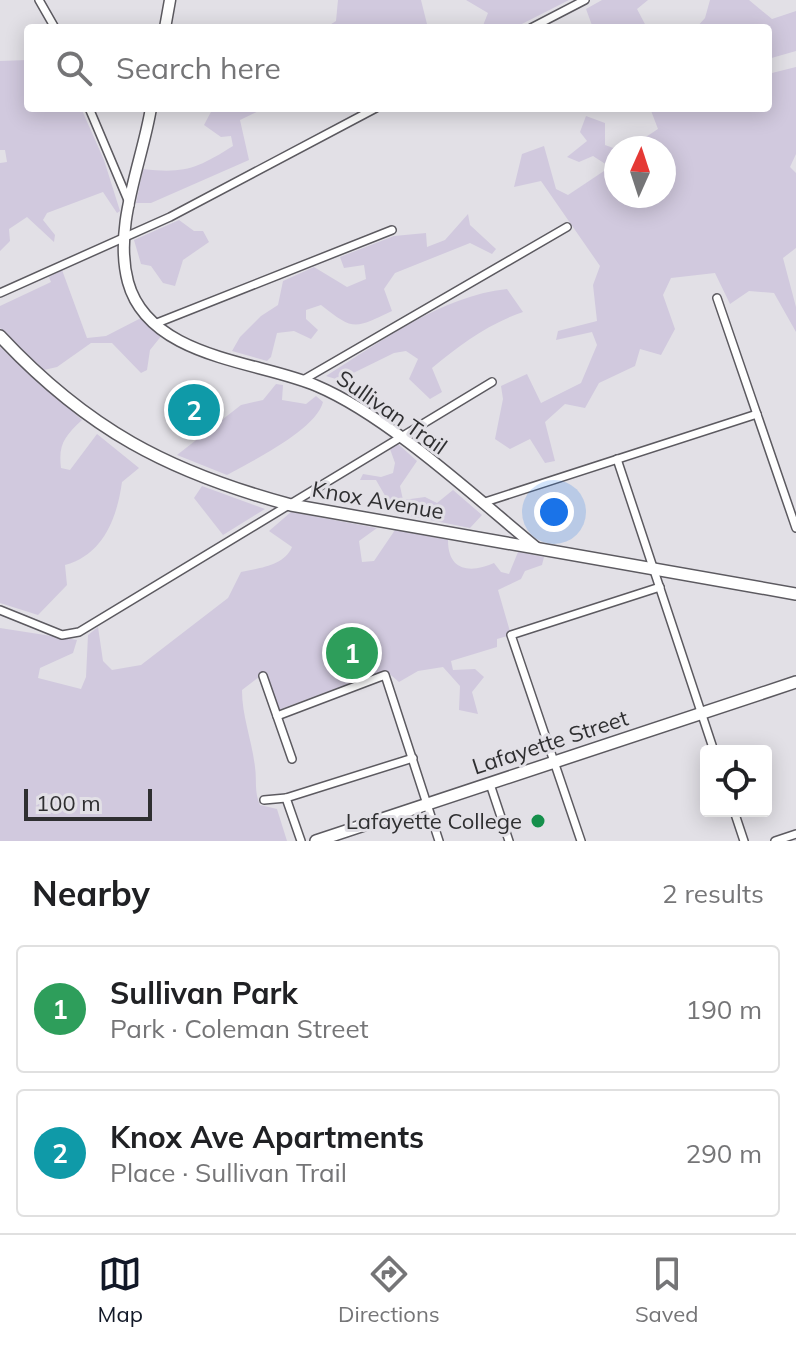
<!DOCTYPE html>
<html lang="en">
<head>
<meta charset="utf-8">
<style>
	body { margin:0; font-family:Mulish,sans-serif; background:#f6f6f6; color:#202124 }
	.controls { position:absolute; right:24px; bottom:24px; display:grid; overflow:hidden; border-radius:8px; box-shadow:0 4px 20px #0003 }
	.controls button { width:72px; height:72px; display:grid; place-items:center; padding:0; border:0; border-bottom:2px solid #e0e0e0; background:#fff; color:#202124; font:40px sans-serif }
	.compass { position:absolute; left:604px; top:136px; width:72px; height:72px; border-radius:50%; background:#fff; box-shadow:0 4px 20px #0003; rotate:3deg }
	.scale { position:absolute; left:24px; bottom:20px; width:128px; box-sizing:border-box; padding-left:8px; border:4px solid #2f2f31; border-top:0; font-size:22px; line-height:28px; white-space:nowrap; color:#2f2f31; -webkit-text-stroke:6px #e2e0e6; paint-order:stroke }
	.you { position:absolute; left:554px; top:512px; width:28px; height:28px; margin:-20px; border:6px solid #fff; border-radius:50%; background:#1a73e8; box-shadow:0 0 0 12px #1a73e833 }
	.badge { display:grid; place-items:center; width:52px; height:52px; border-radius:50%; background:#111827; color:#fff; font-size:26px; font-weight:700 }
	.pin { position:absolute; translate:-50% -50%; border:4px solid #fff; box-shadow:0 2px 8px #0006 }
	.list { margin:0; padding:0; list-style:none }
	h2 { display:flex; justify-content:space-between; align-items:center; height:104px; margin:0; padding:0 32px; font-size:34px }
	h2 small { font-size:26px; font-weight:400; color:#757577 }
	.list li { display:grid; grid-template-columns:52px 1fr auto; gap:24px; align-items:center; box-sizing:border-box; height:128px; margin:0 16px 16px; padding:0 16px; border:2px solid #e0e0e0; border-radius:8px }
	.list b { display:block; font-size:30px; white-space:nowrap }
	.list p { margin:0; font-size:26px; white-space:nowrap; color:#757577 }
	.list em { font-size:26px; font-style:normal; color:#757577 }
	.icon { flex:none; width:44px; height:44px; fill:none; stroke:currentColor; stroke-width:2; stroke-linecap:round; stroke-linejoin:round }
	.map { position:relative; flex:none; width:796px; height:841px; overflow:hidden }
	.search { position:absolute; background:#fff; box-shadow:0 4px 20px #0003; left:24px; right:24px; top:24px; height:88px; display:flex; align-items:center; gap:20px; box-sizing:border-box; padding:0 28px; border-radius:8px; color:#757577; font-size:30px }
	.sheet { height:392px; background:#fff }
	nav { display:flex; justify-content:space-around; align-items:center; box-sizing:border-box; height:112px; border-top:2px solid #e0e0e0; background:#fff; font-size:22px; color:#757577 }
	nav a { display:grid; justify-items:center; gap:4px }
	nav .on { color:#111827 }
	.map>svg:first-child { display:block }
	.green { fill:#d1c9de }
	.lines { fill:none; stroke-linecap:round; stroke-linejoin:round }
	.street-casing { stroke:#5c5a60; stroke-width:10 }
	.secondary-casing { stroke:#5c5a60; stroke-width:13 }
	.primary-casing { stroke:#5c5a60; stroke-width:14 }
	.street { stroke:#fff; stroke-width:7 }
	.secondary { stroke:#fff; stroke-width:10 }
	.primary { stroke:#fff; stroke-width:11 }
	.poi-dot { fill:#158f4b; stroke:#e2e0e6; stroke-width:3 }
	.labels { text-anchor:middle; stroke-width:6; stroke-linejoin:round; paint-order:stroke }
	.street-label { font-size:22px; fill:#2f2f31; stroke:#e2e0e6 }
	.poi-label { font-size:22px; fill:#2f2f31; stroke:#e2e0e6; text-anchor:end }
</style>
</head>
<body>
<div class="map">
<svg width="796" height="841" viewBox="0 0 796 841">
	<rect width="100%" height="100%" fill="#e2e0e6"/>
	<g class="green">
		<path d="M338 0H421L428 28H325L336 21Z"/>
		<path d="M466 0H569L514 28H482L488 13Z"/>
		<path d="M602 0H648L637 9 647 28H593L586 9Z"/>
		<path d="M710 0H749L772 19 796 11V51L768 59V28H696L705 18Z"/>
		<path d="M28 60V108H81L104 160 120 211 117 213 103 192 47 213 43 220 55 235 54 242 27 217 9 229 10 241 0 251V163L7 162 5 150H0V61Z"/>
		<path d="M796 67V154L790 167 796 173V248L783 258 796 307V332L774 293 749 291 730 304 715 273 671 278 663 295 675 329 661 355 640 349 635 366 599 383 585 408 565 404 545 422 555 461 545 463 530 439 510 449 495 439 503 399 501 386 527 374 541 403 581 383 597 345 592 332 556 340 558 331 597 321 593 285 600 266 541 181 514 187 522 154 544 146 556 189 568 195 610 167 593 156 579 162 567 157 587 141 580 132 586 116 605 123V145L616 149V196H664V148H629L658 129 650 108H768V74Z"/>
		<path d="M213 108H265L240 120 249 160 151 203H136L143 169C185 174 198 168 233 146L231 136 221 137 204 125Z"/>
		<path d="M468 214 470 225 496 249 492 254 470 243 395 273 384 289 392 311C354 329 354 331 321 305L306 310V319L318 330 311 339 294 331 277 333 271 357 267 361 232 351 240 337 261 316 278 305 283 281 314 267 347 287 366 279 364 265 344 268 340 257 394 236 426 233 427 247 445 240Z"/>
		<path d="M179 220 194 231H203L209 242 183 260 175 286 163 283 151 266 141 264 134 240Z"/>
		<path d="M62 270 87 338 106 336 141 318 162 335 150 350 147 370 141 373 112 343H91L57 367 44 370 0 328V306L51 282 49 277Z"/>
		<path d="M507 289 523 312C488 324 460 345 432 368L442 392 430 399 409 379 418 359 406 351 394 353 339 380 326 376C382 341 441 296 507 289Z"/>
		<path d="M0 347 82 420C65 436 58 444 61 468L70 470 97 434 139 468 122 482C117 518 103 555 65 565L67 585 38 615 0 603Z"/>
		<path d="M276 384 283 385 282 400 306 404 316 396 323 402C316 430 252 461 227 475L177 455 241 405 263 400Z"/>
		<path d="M398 444 417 461 400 486 403 500 425 497 437 503 453 490 482 515 470 528 395 513 376 480H360L363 474 381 477 393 473 395 463 390 449Z"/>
		<path d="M202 486 265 509 223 535 194 498Z"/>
		<path d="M291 512 377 528 359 541 362 562 374 561 395 530 448 540C448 574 474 572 494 563L501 572 509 574 518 552 544 557 542 565 525 571 521 579 498 590 511 635 497 639V647L451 661 453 670 475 669 484 677 472 692 478 714 459 710 460 686 443 667 418 671 399 682 385 670 278 710 264 673 242 690C242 717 252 740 255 767 257 781 254 791 260 805L277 809 287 841H0V628L77 640 73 653 40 668 38 678 81 689 86 677 88 635 98 627 103 661 112 670 141 665 228 598 241 572C259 568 284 566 292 547L269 531Z"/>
	</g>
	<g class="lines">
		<defs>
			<g id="street">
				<path d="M39 0 55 28"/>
				<path d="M531 28 585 0"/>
				<path d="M89 108 130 205"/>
				<path d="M0 293 170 217 376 108"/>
				<path d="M717 298 796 528"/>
				<path d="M157 323 392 230"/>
				<path d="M303 380 567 227"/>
				<path d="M617 459 714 751"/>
				<path d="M482 503 757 414"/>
				<path d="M0 610 62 635 79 632 492 382"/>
				<path d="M263 676 292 759"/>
				<path d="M277 716 385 675 439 841"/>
				<path d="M490 784 509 841"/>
				<path d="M286 798 301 841"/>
				<path d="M264 800 286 798 413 758"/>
				<path d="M734 811 744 841"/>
				<path d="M581 841 511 635 660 587"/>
				<path d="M775 841 796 834"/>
			</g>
			<g id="secondary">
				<path d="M165 28 170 0"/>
				<path d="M151 108C142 163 113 226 128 282 149 359 260 361 317 386 388 416 476 498 537 548"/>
			</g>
			<g id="primary">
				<path d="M0 336C87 429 168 472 291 505L796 594"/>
				<path d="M316 841 796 682"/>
			</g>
		</defs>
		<use href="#street" class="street-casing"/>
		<use href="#secondary" class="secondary-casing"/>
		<use href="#primary" class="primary-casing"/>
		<use href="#street" class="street"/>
		<use href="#secondary" class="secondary"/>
		<use href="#primary" class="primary"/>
	</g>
	<circle class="poi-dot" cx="538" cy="821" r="8"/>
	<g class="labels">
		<g class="street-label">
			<text transform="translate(392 412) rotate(35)" y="8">Sullivan Trail</text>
			<text transform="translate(378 500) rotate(10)" y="8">Knox Avenue</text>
			<text transform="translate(550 742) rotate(-18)" y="8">Lafayette Street</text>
		</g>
		<g class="poi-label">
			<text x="522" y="829">Lafayette College</text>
		</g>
	</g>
</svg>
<div class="controls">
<button><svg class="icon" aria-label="locate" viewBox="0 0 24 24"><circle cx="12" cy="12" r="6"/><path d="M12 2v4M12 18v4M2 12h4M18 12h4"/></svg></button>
</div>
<svg class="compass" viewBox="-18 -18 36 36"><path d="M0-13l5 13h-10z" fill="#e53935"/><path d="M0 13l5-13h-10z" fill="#757577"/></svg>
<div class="scale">100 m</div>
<div class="you"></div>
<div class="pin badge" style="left:352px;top:653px;background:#2e9e5b">1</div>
<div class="pin badge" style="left:194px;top:410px;background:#0f9aa8">2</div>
<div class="search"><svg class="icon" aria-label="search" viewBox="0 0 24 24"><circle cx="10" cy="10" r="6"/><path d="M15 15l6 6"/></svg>Search here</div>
</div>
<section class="sheet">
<h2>Nearby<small>2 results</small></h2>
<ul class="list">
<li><span class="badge" style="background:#2e9e5b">1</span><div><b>Sullivan Park</b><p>Park · Coleman Street</p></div><em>190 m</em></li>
<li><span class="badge" style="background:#0f9aa8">2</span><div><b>Knox Ave Apartments</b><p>Place · Sullivan Trail</p></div><em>290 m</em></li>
</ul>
</section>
<nav>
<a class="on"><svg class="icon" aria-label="map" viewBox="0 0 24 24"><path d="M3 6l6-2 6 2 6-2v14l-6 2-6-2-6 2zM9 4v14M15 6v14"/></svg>Map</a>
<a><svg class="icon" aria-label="directions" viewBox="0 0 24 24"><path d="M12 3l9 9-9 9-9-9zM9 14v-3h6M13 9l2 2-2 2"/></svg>Directions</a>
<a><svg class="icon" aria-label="saved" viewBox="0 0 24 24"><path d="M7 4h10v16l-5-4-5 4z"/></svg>Saved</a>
</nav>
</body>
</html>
